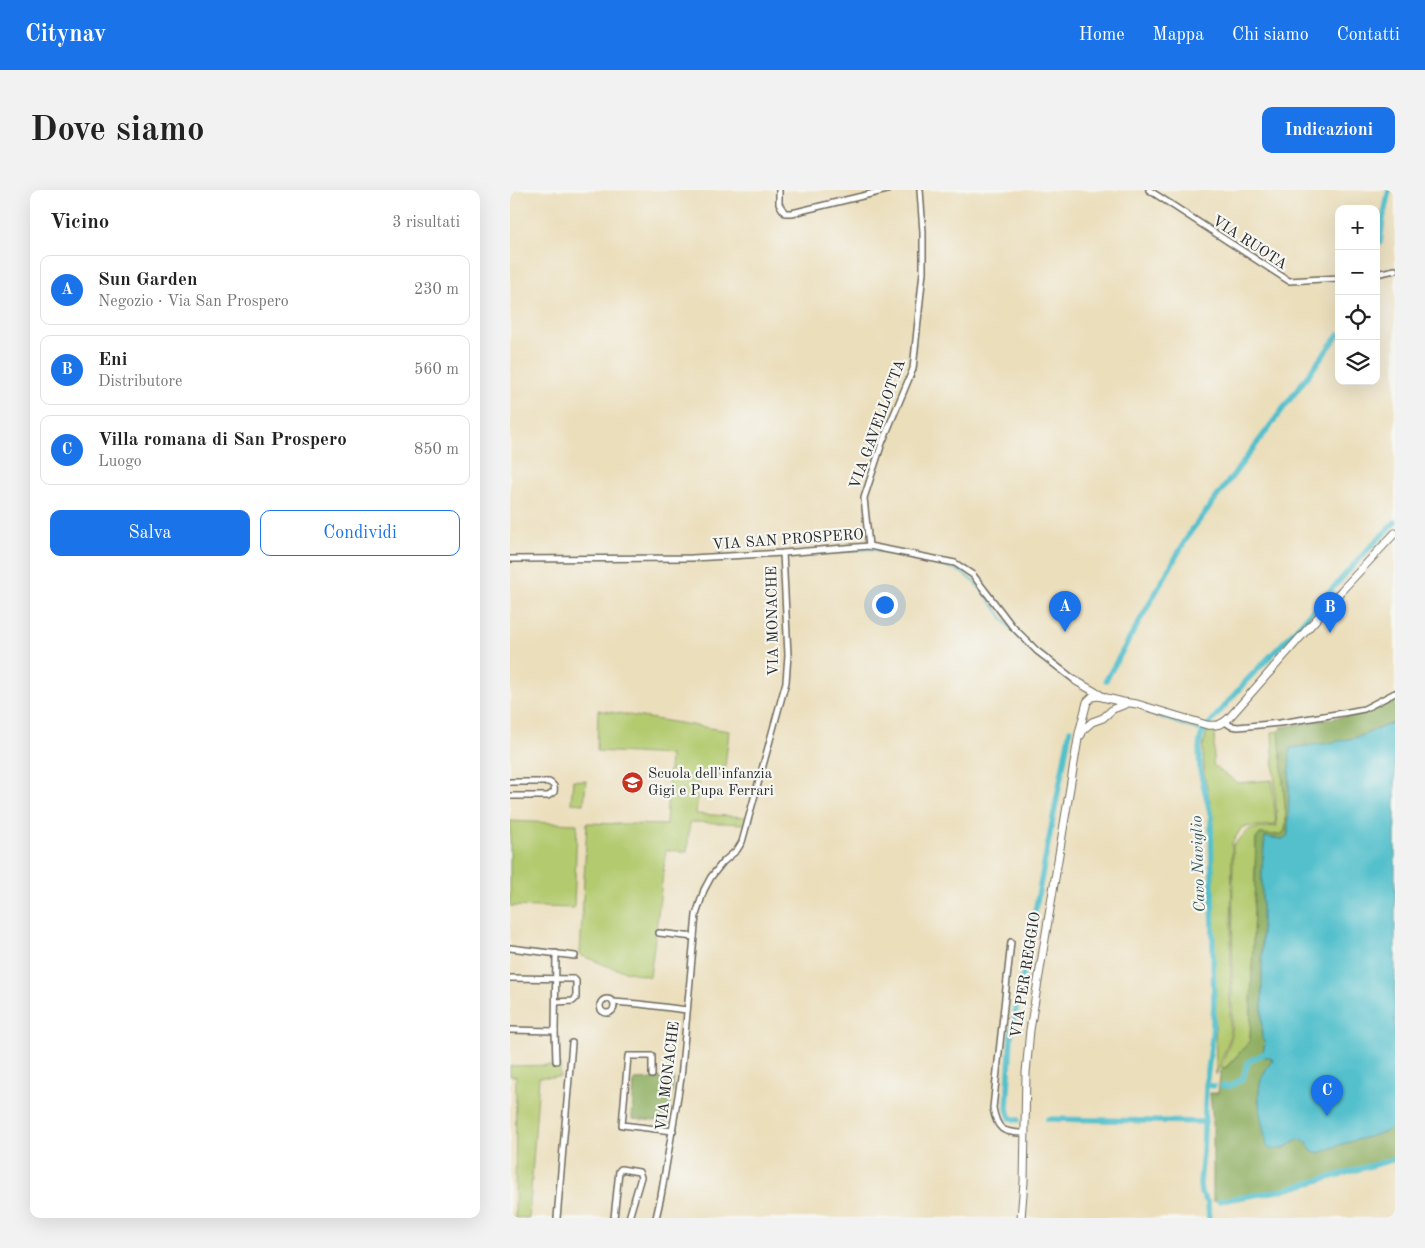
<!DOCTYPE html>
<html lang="it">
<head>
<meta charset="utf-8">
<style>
	body { margin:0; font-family:"Old Standard TT",serif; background:#f2f2f2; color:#222 }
	.controls { position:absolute; right:15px; top:15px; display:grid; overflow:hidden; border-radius:10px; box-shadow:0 5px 20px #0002 }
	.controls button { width:45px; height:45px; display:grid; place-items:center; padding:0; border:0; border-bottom:1px solid #e0e0e0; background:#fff; color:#222; font:25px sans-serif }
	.you { position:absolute; left:374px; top:414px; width:18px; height:18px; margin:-12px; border:4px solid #fff; border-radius:50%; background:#1a73e8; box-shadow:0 0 0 8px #1a73e833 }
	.badge { display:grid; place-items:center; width:32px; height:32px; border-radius:50%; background:#1a73e8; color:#fff; font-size:16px; font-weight:700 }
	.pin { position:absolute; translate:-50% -41px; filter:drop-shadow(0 1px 2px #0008) }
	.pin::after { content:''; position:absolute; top:26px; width:18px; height:15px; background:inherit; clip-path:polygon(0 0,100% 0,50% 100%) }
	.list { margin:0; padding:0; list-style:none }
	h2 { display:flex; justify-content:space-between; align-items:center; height:65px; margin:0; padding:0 20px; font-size:21px }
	h2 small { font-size:16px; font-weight:400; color:#767676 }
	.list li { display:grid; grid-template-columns:32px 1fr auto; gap:15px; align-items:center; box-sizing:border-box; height:70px; margin:0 10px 10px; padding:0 10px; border:1px solid #e0e0e0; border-radius:10px }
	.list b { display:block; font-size:19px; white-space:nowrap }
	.list p { margin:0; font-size:16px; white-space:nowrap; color:#767676 }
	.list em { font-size:16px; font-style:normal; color:#767676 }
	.actions { display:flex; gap:10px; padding:15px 20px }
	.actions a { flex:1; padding:11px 0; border:1px solid #1a73e8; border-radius:10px; text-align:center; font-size:18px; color:#1a73e8 }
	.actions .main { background:#1a73e8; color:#fff }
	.icon { flex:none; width:28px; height:28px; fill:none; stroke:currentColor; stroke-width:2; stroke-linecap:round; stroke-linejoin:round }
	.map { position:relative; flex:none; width:885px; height:1028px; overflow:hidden; border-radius:10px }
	header { display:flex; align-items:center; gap:30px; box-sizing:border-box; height:70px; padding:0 25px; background:#1a73e8; color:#fff }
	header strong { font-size:24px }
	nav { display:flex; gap:28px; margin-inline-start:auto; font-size:18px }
	.intro { display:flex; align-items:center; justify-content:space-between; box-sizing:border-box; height:120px; padding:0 30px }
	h1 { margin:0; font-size:35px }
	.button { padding:12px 22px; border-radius:10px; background:#1a73e8; color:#fff; font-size:18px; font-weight:700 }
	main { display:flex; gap:30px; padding:0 30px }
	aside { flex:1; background:#fff; border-radius:10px; box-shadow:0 5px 20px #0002 }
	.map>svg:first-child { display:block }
	.green { fill:#b3ca6e; stroke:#6f7a4c }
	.forest { fill:#8eae61; stroke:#5c6c46 }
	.water { fill:#53c0cc; stroke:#3f767c }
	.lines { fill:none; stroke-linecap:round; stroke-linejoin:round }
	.stream { stroke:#53c0cc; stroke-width:2 }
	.canal { stroke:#53c0cc; stroke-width:5.5 }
	.street-casing { stroke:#6e6a5d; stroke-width:8 }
	.secondary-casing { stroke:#6e6a5d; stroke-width:9 }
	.street { stroke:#fff; stroke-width:5 }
	.secondary { stroke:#fff; stroke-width:7 }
	.labels { text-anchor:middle; stroke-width:4.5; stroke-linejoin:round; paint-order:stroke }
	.street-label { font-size:15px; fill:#2b2b2b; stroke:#f6f6f2 }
	.poi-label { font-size:15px; fill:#2b2b2b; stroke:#f6f6f2; text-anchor:start }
	.water-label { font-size:16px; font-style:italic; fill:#37585b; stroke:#f6f6f2 }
</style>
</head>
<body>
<header>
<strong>Citynav</strong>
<nav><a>Home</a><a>Mappa</a><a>Chi siamo</a><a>Contatti</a></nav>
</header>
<div class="intro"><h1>Dove siamo</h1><a class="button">Indicazioni</a></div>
<main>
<aside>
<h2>Vicino<small>3 risultati</small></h2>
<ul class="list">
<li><span class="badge">A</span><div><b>Sun Garden</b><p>Negozio · Via San Prospero</p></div><em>230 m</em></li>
<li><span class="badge">B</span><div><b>Eni</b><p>Distributore</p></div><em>560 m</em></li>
<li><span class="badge">C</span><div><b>Villa romana di San Prospero</b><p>Luogo</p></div><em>850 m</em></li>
</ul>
<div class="actions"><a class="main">Salva</a><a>Condividi</a></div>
</aside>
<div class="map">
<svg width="885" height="1028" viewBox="0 0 885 1028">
	<rect width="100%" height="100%" fill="#f6f6f2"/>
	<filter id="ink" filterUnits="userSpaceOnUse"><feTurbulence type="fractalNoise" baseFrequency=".02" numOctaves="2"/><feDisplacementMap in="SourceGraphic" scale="10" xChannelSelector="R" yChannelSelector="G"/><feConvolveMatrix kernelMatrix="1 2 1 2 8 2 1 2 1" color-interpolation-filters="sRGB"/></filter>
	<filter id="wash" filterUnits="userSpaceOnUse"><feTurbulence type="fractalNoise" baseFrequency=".0096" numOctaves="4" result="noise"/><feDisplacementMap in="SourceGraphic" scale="20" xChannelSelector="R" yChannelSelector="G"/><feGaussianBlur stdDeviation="1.12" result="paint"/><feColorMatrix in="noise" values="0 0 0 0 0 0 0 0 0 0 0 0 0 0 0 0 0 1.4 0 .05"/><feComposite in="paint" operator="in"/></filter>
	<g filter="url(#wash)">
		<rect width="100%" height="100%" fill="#ebdebb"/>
		<g class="green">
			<path d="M88 520 219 541 214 586 190 583 186 624 238 627 236 634 180 632 177 662 156 660 140 787 103 778 70 765 77 633 156 635 160 565 87 561Z"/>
			<path d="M705 540 703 575 728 593 762 590 766 635 732 637 722 653 720 847 706 885 703 627 694 583 693 556 697 541Z"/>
			<path d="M769 541 776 628 775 641 770 645 750 644 746 649 740 852 715 878 711 877 722 846 723 655 740 639 767 636 762 542Z"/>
			<path d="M63 590 76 591 74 614 61 613Z"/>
			<path d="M0 631 67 634 64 718 0 716Z"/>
			<path d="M50 875V887H29L19 1028H5L6 886H0V876Z"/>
		</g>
		<g class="forest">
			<path d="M885 507V532L848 547 820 553 780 558 778 644 776 648 772 649 755 647 752 677V848L755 852 753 862 763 870 755 881 751 890 748 909 772 960 788 949 797 952 810 963 829 955 875 942 883 936 885 937V968L780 997 703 1011V934L700 903H708L711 877 716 878 740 851 746 649 750 644 770 645 775 641 776 628 769 541 772 537 845 525 865 518Z"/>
			<path d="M164 888 158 932 122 929 124 890Z"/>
		</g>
		<path class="water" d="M885 532V937H883L875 942 829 955 810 963 801 961 797 952 788 949C778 955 769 964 757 957 753 936 745 912 751 890 753 883 758 876 763 870L759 867H754L753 862 755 853 752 849V677L755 647 772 649 776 648 778 644 780 558 820 553 848 547Z"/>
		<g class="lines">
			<g class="stream">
				<path d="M284 366 361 359 445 379C470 391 484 417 500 438 508 447 516 455 525 463"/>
				<path d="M634 522 693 542"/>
			</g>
			<g class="canal">
				<path d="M870 53 873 29 879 0"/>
				<path d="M596 490 679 344 829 144"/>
				<path d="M696 895 704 896"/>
				<path d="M712 896H721L733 888 738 872 753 864"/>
				<path d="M538 929 695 932"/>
				<path d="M508 930 500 928 497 919 501 846 560 540"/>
				<path d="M709 1011 774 1000 885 969"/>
				<path d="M699 1028 698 1013 691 1003 690 993 693 962 696 897 702 848 704 815 701 627 690 580 689 558 691 546 695 539 735 492 773 453 860 357 885 332"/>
			</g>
		</g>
	</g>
	<g filter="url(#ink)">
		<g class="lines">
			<defs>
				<g id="street">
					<path d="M269 0V14L275 23H282L377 0"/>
					<path d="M639 0 779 91 829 88"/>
					<path d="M866 84 885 80"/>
					<path d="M359 356 354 308 372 253 403 179 413 82V42L410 0"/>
					<path d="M0 369 182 368 273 363 359 356 445 373 463 385 502 436 527 461 566 491"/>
					<path d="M715 532 721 536 728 537 770 533 833 523 854 519 885 503"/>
					<path d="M0 592H39C44 595 45 596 44 602L38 606H0"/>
					<path d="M149 743 184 747"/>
					<path d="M501 752 483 918C487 940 493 943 515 943"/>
					<path d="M0 758 65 766"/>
					<path d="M0 788 64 789 66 791V808L63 811 46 812"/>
					<circle cx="97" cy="816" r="7"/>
					<path d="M103 812 129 814 177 820"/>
					<path d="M0 840 45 841 46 763"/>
					<path d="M45 841 46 871"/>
					<path d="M142 885V866H118L112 935 163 941"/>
					<path d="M47 1028 62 853"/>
					<path d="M104 1028 109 981 111 979 129 982 131 987 119 1028"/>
					<path d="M146 1028 151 1006 171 888 186 725 194 700 201 687 213 672 227 660 232 652 271 510 276 492 278 465 273 363"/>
				</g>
				<g id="secondary">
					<path d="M566 491 592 506"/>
					<path d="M571 545 573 540 582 532 593 528 603 519 616 514"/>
					<path d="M511 1028 514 992 516 883 520 840 569 543 577 512 582 507 588 506 613 512 627 514 697 535C706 536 712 535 719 528L832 400 885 343"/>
				</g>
			</defs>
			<use href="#street" class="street-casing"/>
			<use href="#secondary" class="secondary-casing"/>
			<use href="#street" class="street"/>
			<use href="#secondary" class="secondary"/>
		</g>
	</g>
	<defs>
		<symbol id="school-disc" viewBox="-11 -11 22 22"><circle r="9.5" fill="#c8321e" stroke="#f6f6f2"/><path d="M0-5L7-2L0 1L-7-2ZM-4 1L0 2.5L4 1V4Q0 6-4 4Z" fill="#fff"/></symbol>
	</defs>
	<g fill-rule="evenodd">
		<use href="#school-disc" x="110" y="580" width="25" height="25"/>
	</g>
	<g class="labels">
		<g class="street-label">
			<text transform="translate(740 52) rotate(33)" y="5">VIA RUOTA</text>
			<text transform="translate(367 234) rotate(-70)" y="5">VIA GAVELLOTTA</text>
			<text transform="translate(278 349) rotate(-4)" y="5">VIA SAN PROSPERO</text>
			<text transform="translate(262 431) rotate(-91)" y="5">VIA MONACHE</text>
			<text transform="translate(515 785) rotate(-81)" y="5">VIA PER REGGIO</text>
			<text transform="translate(157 886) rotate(-83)" y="5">VIA MONACHE</text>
		</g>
		<g class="poi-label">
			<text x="138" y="588">Scuola dell'infanzia<tspan x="138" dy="17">Gigi e Pupa Ferrari</tspan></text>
		</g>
		<g class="water-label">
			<text transform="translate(687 674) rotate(-92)" y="6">Cavo Naviglio</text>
		</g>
	</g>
</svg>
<div class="controls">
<button>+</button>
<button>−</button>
<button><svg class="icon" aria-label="locate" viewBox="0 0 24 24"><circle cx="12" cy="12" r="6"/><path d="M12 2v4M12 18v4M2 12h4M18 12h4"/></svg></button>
<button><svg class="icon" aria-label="layers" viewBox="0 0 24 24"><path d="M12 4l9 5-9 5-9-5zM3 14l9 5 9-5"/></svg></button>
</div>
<div class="you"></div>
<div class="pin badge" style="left:555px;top:442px">A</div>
<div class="pin badge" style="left:820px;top:443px">B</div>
<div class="pin badge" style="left:817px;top:926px">C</div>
</div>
</main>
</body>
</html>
